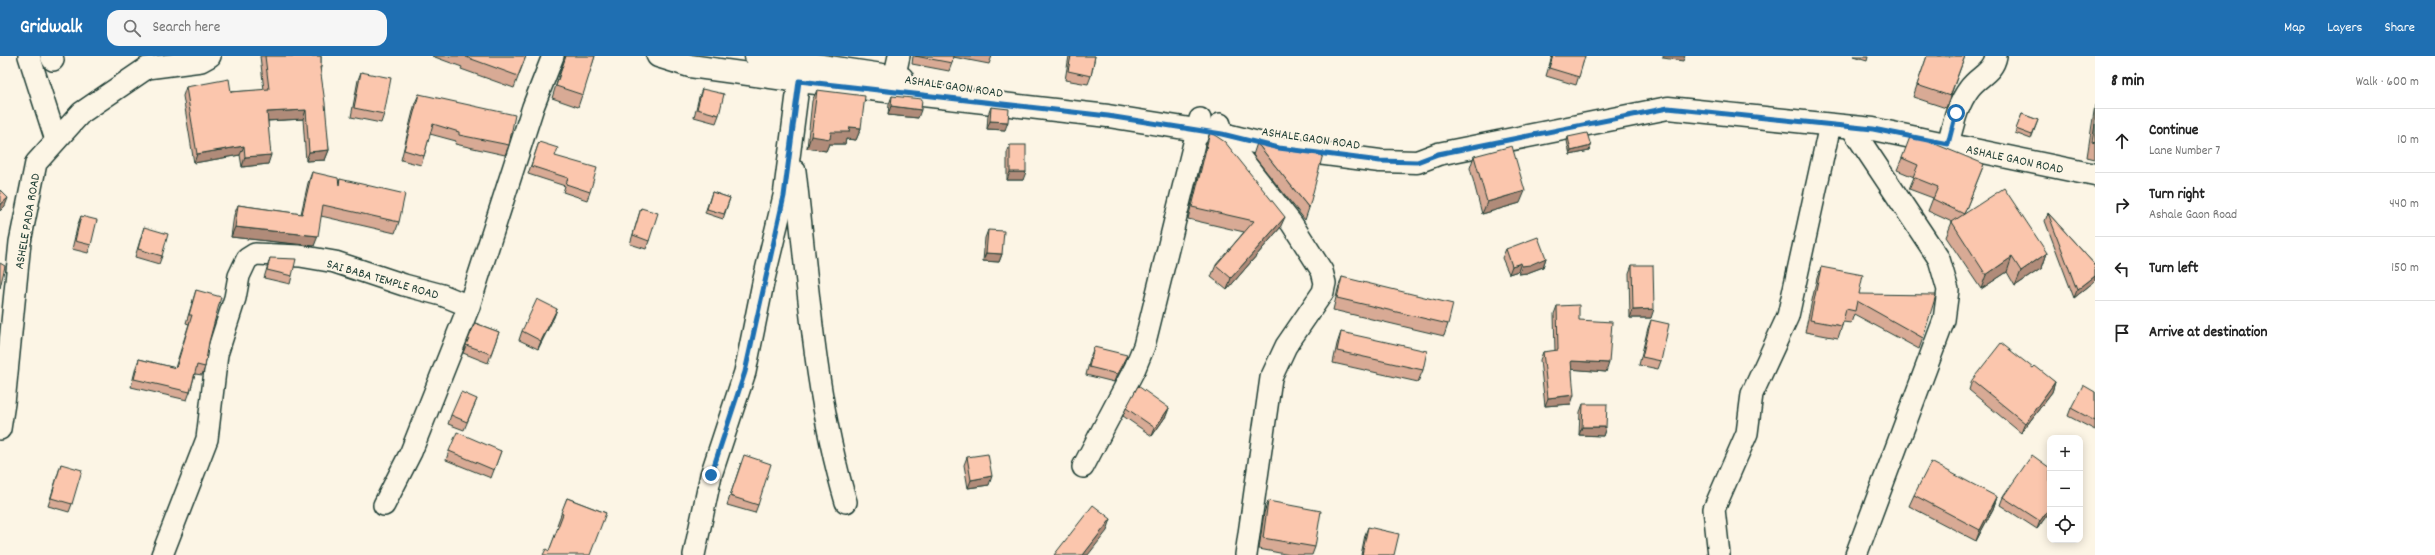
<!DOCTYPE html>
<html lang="en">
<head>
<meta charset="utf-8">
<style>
	body { margin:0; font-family:Dekko,sans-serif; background:#f6f6f6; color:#222 }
	.controls { position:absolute; right:12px; bottom:12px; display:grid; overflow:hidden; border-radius:8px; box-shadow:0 2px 10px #0003 }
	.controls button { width:36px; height:36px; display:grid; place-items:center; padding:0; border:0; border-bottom:1px solid #e0e0e0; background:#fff; color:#222; font:20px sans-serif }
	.stop { position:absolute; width:12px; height:12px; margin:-9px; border:3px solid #1f6fb2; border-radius:50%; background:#fff }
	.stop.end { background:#1f6fb2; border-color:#fff; box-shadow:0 1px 4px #0008 }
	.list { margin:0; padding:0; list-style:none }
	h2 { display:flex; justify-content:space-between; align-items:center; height:52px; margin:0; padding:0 16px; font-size:17px }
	h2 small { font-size:13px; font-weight:400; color:#767676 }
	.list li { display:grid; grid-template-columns:26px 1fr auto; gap:12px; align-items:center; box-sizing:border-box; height:64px; padding:0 16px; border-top:1px solid #e0e0e0 }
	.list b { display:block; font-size:15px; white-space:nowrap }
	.list p { margin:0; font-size:13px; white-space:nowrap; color:#767676 }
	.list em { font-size:13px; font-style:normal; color:#767676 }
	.icon { flex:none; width:22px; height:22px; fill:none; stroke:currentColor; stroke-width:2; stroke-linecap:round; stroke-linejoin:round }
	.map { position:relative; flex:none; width:2095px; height:499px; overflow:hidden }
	header { display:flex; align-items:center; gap:24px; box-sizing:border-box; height:56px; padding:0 20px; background:#1f6fb2; color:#fff }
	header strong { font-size:19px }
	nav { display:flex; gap:22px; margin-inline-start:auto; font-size:14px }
	.search { width:280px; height:36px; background:#f6f6f6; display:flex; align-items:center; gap:10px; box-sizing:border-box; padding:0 14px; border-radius:12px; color:#767676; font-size:15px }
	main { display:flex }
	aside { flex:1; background:#fff }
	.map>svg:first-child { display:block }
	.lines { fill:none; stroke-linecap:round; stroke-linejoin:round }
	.street-casing { stroke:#1f3d34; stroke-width:24 }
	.secondary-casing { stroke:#1f3d34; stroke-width:25 }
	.street { stroke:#fcf5e5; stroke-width:21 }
	.secondary { stroke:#fcf5e5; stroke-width:22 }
	.wall { fill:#d8aa95; stroke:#1f3d34 }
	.shaded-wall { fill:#b08b79; stroke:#1f3d34 }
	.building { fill:#fbc6ad; stroke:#1f3d34 }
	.route { stroke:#1f6fb2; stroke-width:5 }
	.labels { text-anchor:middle; stroke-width:4; stroke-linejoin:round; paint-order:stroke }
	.street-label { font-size:13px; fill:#1f3d34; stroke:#fcf5e5 }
</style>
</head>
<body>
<header>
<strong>Gridwalk</strong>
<div class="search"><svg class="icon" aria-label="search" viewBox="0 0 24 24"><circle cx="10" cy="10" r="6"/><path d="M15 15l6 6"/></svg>Search here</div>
<nav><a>Map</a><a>Layers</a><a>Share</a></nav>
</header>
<main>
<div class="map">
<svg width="2095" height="499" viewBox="0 0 2095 499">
	<rect width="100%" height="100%" fill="#fcf5e5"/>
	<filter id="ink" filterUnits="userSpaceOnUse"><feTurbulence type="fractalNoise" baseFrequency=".025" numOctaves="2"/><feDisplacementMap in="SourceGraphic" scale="8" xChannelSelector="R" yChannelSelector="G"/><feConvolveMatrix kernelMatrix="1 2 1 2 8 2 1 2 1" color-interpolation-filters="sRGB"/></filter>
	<g filter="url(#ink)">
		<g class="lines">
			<defs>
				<g id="street">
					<path d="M29 0 56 84"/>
					<path d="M51 0 53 4"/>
					<path d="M891 36 899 0"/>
					<path d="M1220 68 1222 78 1292 168 1322 215 1325 227 1323 236 1286 290 1271 322 1246 499"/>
					<path d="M1851 71 1939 203 1948 234 1944 264 1856 499"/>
					<path d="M1948 88C1953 69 1957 49 1969 33 1978 20 1993 17 1996 0"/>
					<path d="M795 115C808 225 814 339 846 446"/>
					<path d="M0 373 4 347 20 186 36 107 81 57 147 12 201 5 210 0"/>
					<path d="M1083 411 1135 312 1144 290 1200 63"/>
					<path d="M384 449 411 396 469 250 533 51 553 0"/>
					<path d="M162 499 207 383 217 298 235 242 239 220 247 203 255 198 300 200 335 206 404 229 442 239 469 250"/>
					<path d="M694 499 711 419 745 316 763 227 784 140 801 8"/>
					<path d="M1719 499 1714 453 1747 377 1752 338 1788 260 1830 69"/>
				</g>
				<g id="secondary">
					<path d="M658 0 690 10 799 25 1108 60 1222 78 1279 92 1380 105 1417 106 1438 98 1668 52 1873 73 2095 119"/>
					<path d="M756 0 902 22"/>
				</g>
			</defs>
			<use href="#street" class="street-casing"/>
			<use href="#secondary" class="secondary-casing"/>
			<use href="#street" class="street"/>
			<use href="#secondary" class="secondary"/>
		</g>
		<g class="wall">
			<path d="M260 0H321V11L320 15 329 94 325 104 306 105 303 63 268 65V108L242 111 240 99 194 107 183 40 186 31 231 36 264 34Z"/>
			<path d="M432 0H526L514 32 461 13 462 11Z"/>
			<path d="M565 0H595L578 51 552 42Z"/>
			<path d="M913 0H992L989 8 953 1 952 7 949 15 912 8Z"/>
			<path d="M1069 0H1095L1091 20 1088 28 1065 24Z"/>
			<path d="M1552 0H1585L1576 29 1546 20Z"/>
			<path d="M1854 0H1868L1867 4Z"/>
			<path d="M1927 0H1965L1946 52 1913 41Z"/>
			<path d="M361 16 384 58 381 67 351 61 358 24Z"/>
			<path d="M702 33 719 59 716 67 694 61 699 41Z"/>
			<path d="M817 34 861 72 856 84 846 83 845 88H829L826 95 807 92 812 45Z"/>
			<path d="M419 38 509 89 505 99 455 88 456 85 430 78 424 100 421 109 401 104 415 47Z"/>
			<path d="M892 40 918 62 888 59 889 48Z"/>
			<path d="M2095 49V103L2087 101Z"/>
			<path d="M991 51 1005 74 987 73 988 59Z"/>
			<path d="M2022 58 2038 64 2031 83 2015 77Z"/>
			<path d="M1210 76 1280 172 1227 234 1211 221 1216 209 1244 176 1188 163 1206 88Z"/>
			<path d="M1568 81 1591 90 1589 95 1570 99 1567 85Z"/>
			<path d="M539 86 590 136 587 144 563 136 565 130 528 118Z"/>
			<path d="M1257 87 1309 152 1305 164 1253 99Z"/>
			<path d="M1010 89 1023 124H1007V97Z"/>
			<path d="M1474 100 1520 147 1482 158 1470 112Z"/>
			<path d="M1902 102 1984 108 1964 158 2047 197 2042 212 2015 230 2007 216 1981 233 1946 181 1952 166 1928 155 1933 142 1909 133 1914 121 1897 114Z"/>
			<path d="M312 116 339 127 340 123 399 166 395 177 321 160 314 190 231 181 234 159 238 149 301 158 308 127Z"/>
			<path d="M712 136 730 142 723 163 705 157Z"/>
			<path d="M641 152 649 185 646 193 630 188Z"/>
			<path d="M2048 157 2095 209V225L2074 242 2045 165Z"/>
			<path d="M81 160 91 189 88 197 72 193 78 168Z"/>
			<path d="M144 171 162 200 159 208 135 201Z"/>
			<path d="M988 174 1002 198 999 206 983 205 985 182Z"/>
			<path d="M1506 193 1546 202 1543 211 1527 217 1519 218 1518 215 1509 218 1502 202Z"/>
			<path d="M270 202 292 220 290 228 264 222Z"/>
			<path d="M1632 209 1651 262H1630L1629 217Z"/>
			<path d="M1821 211 1859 238 1923 282 1919 293 1854 258 1851 267 1843 266 1842 270 1838 282 1805 276 1817 222Z"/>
			<path d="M1342 221 1448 268 1444 280 1333 254 1338 233Z"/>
			<path d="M196 234 209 286 205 311 202 319 195 318 190 336 187 344 131 331 136 311 139 303 175 312 189 268 186 267Z"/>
			<path d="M1557 250 1579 264 1606 316 1572 313 1571 348 1545 350 1540 304 1543 296 1555 295 1554 258Z"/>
			<path d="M557 253 554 261 538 293 519 284 522 275Z"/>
			<path d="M1651 264 1661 305 1658 313 1639 309 1648 272Z"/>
			<path d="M475 267 499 276 488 307 463 297Z"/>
			<path d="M1341 276 1423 314 1418 326 1333 307 1337 288Z"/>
			<path d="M1094 291 1124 308 1114 326 1086 319 1091 299Z"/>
			<path d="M2033 312 2055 326 2052 336 2021 377 1969 334 1972 324Z"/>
			<path d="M2095 336V374L2068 360 2071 352Z"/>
			<path d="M477 343 464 374 448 368 451 359Z"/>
			<path d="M1583 348 1606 371 1603 380 1579 379 1580 356Z"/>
			<path d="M1126 352H1169L1166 360 1152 380 1123 360Z"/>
			<path d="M449 395H501L491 422 446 404Z"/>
			<path d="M967 401 989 429 968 432 964 409Z"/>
			<path d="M741 407 758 449 755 457 727 449Z"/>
			<path d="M61 408 72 448 69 456 48 450Z"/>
			<path d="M2050 412V455L2037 473 2000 449 2003 441Z"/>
			<path d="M1914 439 1997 441 1993 453 1976 485 1909 450Z"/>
			<path d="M567 442 606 457 549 495 559 470 557 469Z"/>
			<path d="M1268 445 1315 491 1312 499H1290L1259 493 1264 457Z"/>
			<path d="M1368 471 1394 499H1361L1365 479Z"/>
		</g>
		<g class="shaded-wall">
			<path d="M1663 0H1685L1683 5 1663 2Z"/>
			<path d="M891 50 921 54 918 62 888 59Z"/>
			<path d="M306 54 303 63 264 65 267 56Z"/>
			<path d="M990 65 1008 66 1005 74 987 73Z"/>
			<path d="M850 71 861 72 856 84 846 83 845 88H829L826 95 807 92 811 80Z"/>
			<path d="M244 90 240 99 194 107 197 98Z"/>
			<path d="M1591 90 1589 95 1570 99 1571 95Z"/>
			<path d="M329 94 325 104 306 105 309 96Z"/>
			<path d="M271 99 268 108 242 111 245 101Z"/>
			<path d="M1010 116H1026L1023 124H1007Z"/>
			<path d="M1525 135 1520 147 1482 158 1487 146Z"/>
			<path d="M8 142 5 150 0 155V149Z"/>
			<path d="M1285 161 1280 172 1227 234 1231 222Z"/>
			<path d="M235 171 318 180 314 190 231 181Z"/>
			<path d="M986 197 1002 198 999 206 983 205Z"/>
			<path d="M2047 197 2042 212 2015 230 2021 215Z"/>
			<path d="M2012 201 2007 216 1981 233 1986 219Z"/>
			<path d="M1546 202 1543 211 1527 217 1519 218 1522 210Z"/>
			<path d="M1521 207 1518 215 1509 218 1512 210Z"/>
			<path d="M2095 220V225L2074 242 2077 234Z"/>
			<path d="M557 253 554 261 538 293 541 285Z"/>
			<path d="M1654 253 1651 262H1630L1633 254Z"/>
			<path d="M1127 299 1124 308 1114 326 1117 318Z"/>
			<path d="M1571 305 1609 307 1606 316 1568 313Z"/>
			<path d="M2055 326 2052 336 2021 377 2025 367Z"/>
			<path d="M1574 339 1571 348 1545 350 1548 342Z"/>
			<path d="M1169 352 1166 360 1152 380 1155 372Z"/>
			<path d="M1582 371H1606L1603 380 1579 379Z"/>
			<path d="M992 420 989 429 968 432 971 424Z"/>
			<path d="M1997 441 1993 453 1976 485 1980 474Z"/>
			<path d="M2050 451V455L2037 473 2040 465Z"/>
			<path d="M1111 463 1107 475 1088 499H1083Z"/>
		</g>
		<g class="building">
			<path d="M265 0H321V11H320L325 47 329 94 309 96 306 54 267 56 271 99 245 101 244 90 197 98 186 31 229 23 231 36 269 33Z"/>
			<path d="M466 0H526L518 20 466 1Z"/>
			<path d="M566 0H595L583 39 556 30Z"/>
			<path d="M915 0H953L952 7Z"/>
			<path d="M1071 0H1095L1091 20 1068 15Z"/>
			<path d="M1553 0H1585L1579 21 1549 12Z"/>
			<path d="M1927 0H1965L1950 40 1917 29Z"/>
			<path d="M361 16 391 22 384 58 354 52Z"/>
			<path d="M702 33 724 38 719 59 697 53Z"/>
			<path d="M817 34 865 40 861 72 850 71 849 76H831L830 83 811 80Z"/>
			<path d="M419 38 515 59 509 89 459 79V76L433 68 424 100 404 94Z"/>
			<path d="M892 40 922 43 921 54 891 50Z"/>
			<path d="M991 51 1009 53 1008 66 990 65Z"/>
			<path d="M2022 58 2038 64 2032 79 2016 73Z"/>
			<path d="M2095 68V87L2092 86Z"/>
			<path d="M1210 76 1225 86 1285 161 1231 222 1216 209 1254 165 1192 151Z"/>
			<path d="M1587 77 1591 90 1571 95 1568 81Z"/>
			<path d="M1910 81 1923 83 1984 108 1964 158 1933 143 1938 131 1913 121 1918 109 1902 102Z"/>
			<path d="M539 86 558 92 555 100 597 112 590 136 566 128 568 122 531 110Z"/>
			<path d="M1257 87 1282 93 1323 98 1309 152Z"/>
			<rect x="1010" y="89" width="16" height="27"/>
			<path d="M1512 90 1525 135 1487 146 1474 100Z"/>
			<path d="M312 116 338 122 339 129 340 123 405 138 399 166 323 149 318 180 235 171 238 149 302 158Z"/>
			<path d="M2004 132 2047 197 2021 215 2012 201 1986 219 1952 166Z"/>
			<path d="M0 134 8 142 0 149Z"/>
			<path d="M712 136 730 142 724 158 707 153Z"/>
			<path d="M641 152 658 157 649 185 633 179Z"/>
			<path d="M2048 157 2095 209V220L2077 234Z"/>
			<path d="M81 160 97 164 91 189 75 185Z"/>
			<path d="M144 171 168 178 162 200 138 193Z"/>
			<path d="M988 174 1004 175 1002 198 986 197Z"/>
			<path d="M1538 181 1546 202 1530 209 1522 210 1521 207 1512 210 1506 193Z"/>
			<path d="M270 202 296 203 292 220 267 214Z"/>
			<path d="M0 207 5 210 0 232Z"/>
			<path d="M1632 209H1653L1654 253 1633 254Z"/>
			<path d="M1821 211 1863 219 1859 238 1936 239 1923 282 1857 245 1855 255 1846 253 1842 270 1810 264Z"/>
			<path d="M1342 221 1453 248 1448 268 1337 242Z"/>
			<path d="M196 234 221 241 209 286 205 311 197 309 190 336 134 323 139 303 176 312 192 259H189Z"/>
			<path d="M537 243 557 253 541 285 522 275Z"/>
			<path d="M1579 249V264L1612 266 1609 307 1571 305 1574 339 1548 342 1543 296 1558 294 1557 250Z"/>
			<path d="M1651 264 1669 268 1661 305 1642 301Z"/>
			<path d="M475 267 499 276 491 298 466 289Z"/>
			<path d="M1341 276 1427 295 1423 314 1337 295Z"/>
			<path d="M2001 287 2033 312 2035 310 2055 326 2025 367 1972 324Z"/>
			<path d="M1094 291 1127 299 1117 318 1089 311Z"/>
			<path d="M2083 329 2095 336V365L2071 352Z"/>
			<path d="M1138 330 1169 352 1155 372 1126 352Z"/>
			<path d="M461 336 477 343 467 366 451 359Z"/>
			<path d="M1583 348H1607L1606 371H1582Z"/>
			<path d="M457 376 501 395 494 414 449 395Z"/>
			<path d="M988 398 992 420 971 424 967 401Z"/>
			<path d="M744 399 771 408 758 449 730 440Z"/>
			<path d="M2032 399 2050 412V451L2040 465 2003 441Z"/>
			<path d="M1931 406 1997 441 1980 474 1914 439Z"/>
			<path d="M61 408 82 414 72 448 51 442Z"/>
			<path d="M567 442 606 457 590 499H543L546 493 549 495 563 458 561 457Z"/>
			<path d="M1268 445 1321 455 1315 491 1263 482Z"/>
			<path d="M1093 449 1111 463 1083 499H1054Z"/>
			<path d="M1368 471 1399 478 1394 499H1362Z"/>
		</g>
	</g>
	<g class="lines" filter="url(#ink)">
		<path class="route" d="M711 419 745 316 784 140 799 25 1108 60 1222 78 1279 92 1380 105 1417 106 1438 98 1668 52 1873 73 1948 88 1956 57"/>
	</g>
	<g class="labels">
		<g class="street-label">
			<text transform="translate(954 29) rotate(8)" y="5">ASHALE GAON ROAD</text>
			<text transform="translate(1311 81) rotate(8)" y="5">ASHALE GAON ROAD</text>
			<text transform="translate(2015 102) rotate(12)" y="5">ASHALE GAON ROAD</text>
			<text transform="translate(26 165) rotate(-80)" y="5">ASHELE PADA ROAD</text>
			<text transform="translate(383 222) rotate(16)" y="5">SAI BABA TEMPLE ROAD</text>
		</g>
	</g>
</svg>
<div class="controls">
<button>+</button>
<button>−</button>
<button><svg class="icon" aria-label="locate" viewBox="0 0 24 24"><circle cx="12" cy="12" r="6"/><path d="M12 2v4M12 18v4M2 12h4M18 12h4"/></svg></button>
</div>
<div class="stop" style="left:1956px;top:57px"></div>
<div class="stop end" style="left:711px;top:419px"></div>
</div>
<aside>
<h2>8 min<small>Walk · 600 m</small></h2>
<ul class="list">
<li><svg class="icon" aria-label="ahead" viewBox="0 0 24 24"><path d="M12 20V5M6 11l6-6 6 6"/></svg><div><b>Continue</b><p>Lane Number 7</p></div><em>10 m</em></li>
<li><svg class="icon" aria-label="right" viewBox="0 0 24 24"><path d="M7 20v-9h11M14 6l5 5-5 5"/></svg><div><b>Turn right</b><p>Ashale Gaon Road</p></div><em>440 m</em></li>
<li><svg class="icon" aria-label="left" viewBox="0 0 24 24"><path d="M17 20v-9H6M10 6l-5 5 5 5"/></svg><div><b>Turn left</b></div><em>150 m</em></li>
<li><svg class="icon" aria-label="arrive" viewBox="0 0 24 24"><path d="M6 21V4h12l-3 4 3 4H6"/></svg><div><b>Arrive at destination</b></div></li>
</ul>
</aside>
</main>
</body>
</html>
